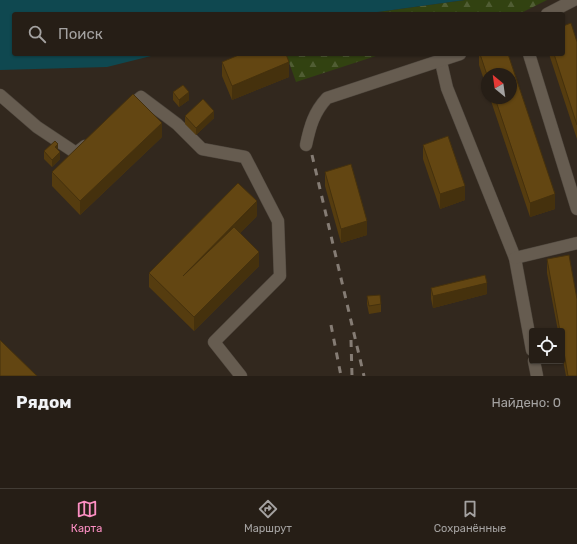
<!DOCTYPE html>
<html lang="ru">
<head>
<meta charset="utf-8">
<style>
	body { margin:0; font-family:Rubik,sans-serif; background:#322b23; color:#f1f3f6 }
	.controls { position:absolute; right:12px; bottom:12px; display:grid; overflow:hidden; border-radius:4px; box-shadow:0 1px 3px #0004 }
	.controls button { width:36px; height:36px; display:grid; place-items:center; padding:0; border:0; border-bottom:1px solid #423c35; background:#261e16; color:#f1f3f6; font:20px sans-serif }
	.compass { position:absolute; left:481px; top:68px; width:36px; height:36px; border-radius:50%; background:#261e16; box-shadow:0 1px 3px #0004; rotate:331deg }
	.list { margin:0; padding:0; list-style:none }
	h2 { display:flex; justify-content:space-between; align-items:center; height:52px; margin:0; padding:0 16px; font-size:17px }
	h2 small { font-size:13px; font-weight:400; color:#a4a2a1 }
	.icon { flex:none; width:22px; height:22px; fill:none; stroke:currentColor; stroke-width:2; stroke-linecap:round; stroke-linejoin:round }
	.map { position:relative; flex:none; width:577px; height:376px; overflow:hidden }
	.search { position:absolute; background:#261e16; box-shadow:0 1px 3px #0004; left:12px; right:12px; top:12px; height:44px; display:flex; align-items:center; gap:10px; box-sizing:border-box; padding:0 14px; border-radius:4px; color:#a4a2a1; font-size:15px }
	.sheet { height:112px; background:#261e16 }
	nav { display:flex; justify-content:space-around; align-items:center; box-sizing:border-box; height:56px; border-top:1px solid #423c35; background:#261e16; font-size:11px; color:#a4a2a1 }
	nav a { display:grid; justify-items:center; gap:2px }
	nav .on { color:#fc8fc3 }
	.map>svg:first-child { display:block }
	.forest { fill:url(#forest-firs) }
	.water { fill:#0f4850 }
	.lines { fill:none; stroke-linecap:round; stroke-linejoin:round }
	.minor-casing { stroke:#4e463d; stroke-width:13 }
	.minor { stroke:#665c50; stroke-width:12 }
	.rail { stroke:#857c74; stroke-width:3; stroke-dasharray:7 7; stroke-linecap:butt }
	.wall { fill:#553c0f }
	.shaded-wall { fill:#45310d }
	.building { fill:#634612; stroke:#45310d }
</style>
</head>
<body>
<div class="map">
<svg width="577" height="376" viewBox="0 0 577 376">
	<defs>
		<pattern id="forest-firs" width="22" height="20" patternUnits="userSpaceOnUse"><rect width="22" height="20" fill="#324211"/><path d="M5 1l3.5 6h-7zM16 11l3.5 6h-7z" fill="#505d33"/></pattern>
	</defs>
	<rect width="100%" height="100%" fill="#32281e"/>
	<g class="forest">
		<path d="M465 0H547L519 14H363Z"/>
		<path d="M286 54H382L296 82Z"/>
	</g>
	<path class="water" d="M0 0H465L363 14H14V54H159L107 67 0 70Z"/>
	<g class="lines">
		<defs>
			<g id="minor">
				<path d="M547 14 574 0"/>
				<path d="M529 54 577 209"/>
				<path d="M441 62 447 88 515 258 532 350"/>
				<path d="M0 95 37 127 76 153 85 146"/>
				<path d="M126 110 141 97 177 124 202 149 245 157 278 221 280 276 214 342 241 376"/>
				<path d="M306 145C310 126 314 112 327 98L460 54"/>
				<path d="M515 258 577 243"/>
				<path d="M534 361 537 376"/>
			</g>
		</defs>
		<use href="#minor" class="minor-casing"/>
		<use href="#minor" class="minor"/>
		<g class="rail">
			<path d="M312 155 364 376"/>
			<path d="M331 325 341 376"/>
			<path d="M351 340 352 376"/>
		</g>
	</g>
	<g class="wall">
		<path d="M577 42V139L549 54H563Z"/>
		<path d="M479 54H508L555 209 530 217 490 98H511L487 74V89L479 65Z"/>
		<path d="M222 62 289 77 232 100 222 76Z"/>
		<path d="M173 92 189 100 179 107 173 100Z"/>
		<path d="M185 116 214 118 196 135 185 124Z"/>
		<path d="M162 137 80 215 52 186V172Z"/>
		<path d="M423 145 465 200 440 209 423 159Z"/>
		<path d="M58 150 60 159 52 167 44 159V151Z"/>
		<path d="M325 172 367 235 341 243 325 186Z"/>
		<path d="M257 216 240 233 259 266 194 331 149 287V273Z"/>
		<path d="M547 259 577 376H566L562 355V331H558L547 273Z"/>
		<path d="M431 288 487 294 433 308 431 299Z"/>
		<path d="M367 296 381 304V312L369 314 367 304Z"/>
	</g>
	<g class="shaded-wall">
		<path d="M289 62V77L232 100V86Z"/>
		<path d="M189 92V100L179 107V100Z"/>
		<path d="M214 111V118L196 135V128Z"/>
		<path d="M162 123V137L80 215V201Z"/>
		<path d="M58 144V151L55 147Z"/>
		<path d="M60 152V159L52 167V160Z"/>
		<path d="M465 186V200L440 209V194Z"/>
		<path d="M555 194V209L530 217V203Z"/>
		<path d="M257 201V216L183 291V276Z"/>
		<path d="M367 221V235L341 243V229Z"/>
		<path d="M259 252V266L194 331V317Z"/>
		<path d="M487 283V294L433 308V296Z"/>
	</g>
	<g class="building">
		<path d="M571 23 577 42V125L554 54H563V26Z"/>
		<path d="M241 54H286L289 62 232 86 222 62Z"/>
		<path d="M480 54H508L555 194 530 203 495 98H511V74H487V75Z"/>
		<path d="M183 85 189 92 179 100 173 92Z"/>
		<path d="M133 94 162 123 80 201 52 172Z"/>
		<path d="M203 99 214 111 196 128 185 116Z"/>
		<path d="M448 136 465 186 440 194 423 145Z"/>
		<path d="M55 141 58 144 55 147 60 152 52 160 44 151Z"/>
		<path d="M351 164 367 221 341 229 325 172Z"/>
		<path d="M238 183 257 201 183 276 234 227 259 252 194 317 149 273Z"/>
		<path d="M569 255 577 299V376H568L562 341V331H560L547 259Z"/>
		<path d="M485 275 487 283 433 296 431 288Z"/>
		<path d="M380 295 381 304 369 306 367 296Z"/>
		<path d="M0 340 37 376H0Z"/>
	</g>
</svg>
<div class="controls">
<button><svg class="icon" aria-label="locate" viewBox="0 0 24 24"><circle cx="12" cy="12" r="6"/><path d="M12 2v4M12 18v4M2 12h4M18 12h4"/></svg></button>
</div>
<svg class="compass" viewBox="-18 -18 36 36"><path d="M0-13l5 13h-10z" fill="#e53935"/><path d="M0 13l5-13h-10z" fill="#a4a2a1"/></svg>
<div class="search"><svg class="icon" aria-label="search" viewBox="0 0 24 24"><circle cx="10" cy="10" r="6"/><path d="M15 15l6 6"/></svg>Поиск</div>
</div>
<section class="sheet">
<h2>Рядом<small>Найдено: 0</small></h2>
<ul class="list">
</ul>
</section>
<nav>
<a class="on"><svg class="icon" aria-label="map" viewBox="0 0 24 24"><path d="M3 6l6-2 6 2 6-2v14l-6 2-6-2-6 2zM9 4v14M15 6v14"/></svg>Карта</a>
<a><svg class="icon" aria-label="directions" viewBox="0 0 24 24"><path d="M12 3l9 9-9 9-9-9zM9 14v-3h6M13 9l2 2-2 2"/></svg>Маршрут</a>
<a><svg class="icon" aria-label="saved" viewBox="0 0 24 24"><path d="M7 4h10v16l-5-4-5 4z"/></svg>Сохранённые</a>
</nav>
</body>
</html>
